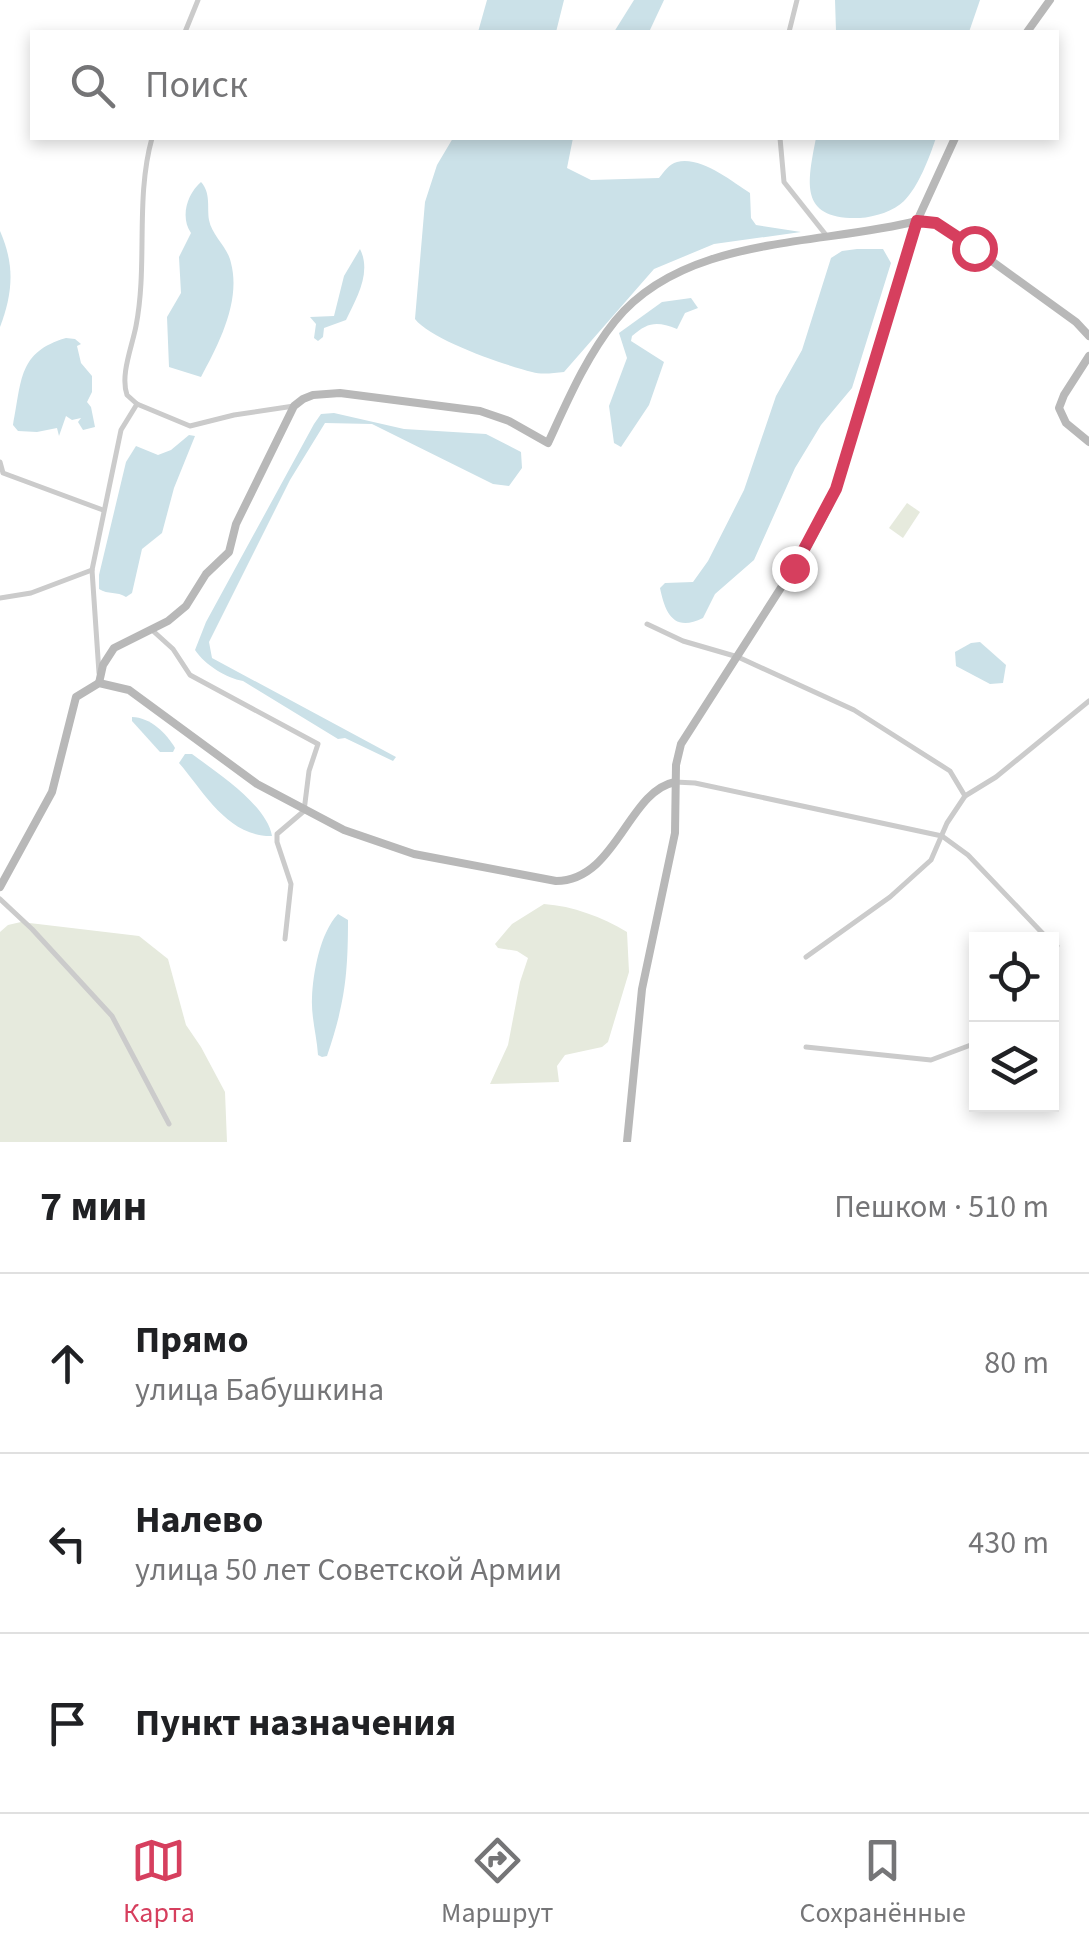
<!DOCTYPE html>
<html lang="ru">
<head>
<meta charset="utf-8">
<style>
	body { margin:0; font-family:"Source Sans 3",sans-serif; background:#f6f6f6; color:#202124 }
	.controls { position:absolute; right:30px; bottom:30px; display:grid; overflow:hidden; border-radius:0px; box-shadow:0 5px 15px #0003 }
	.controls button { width:90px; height:90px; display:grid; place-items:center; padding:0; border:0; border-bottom:2px solid #e0e0e0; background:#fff; color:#202124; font:50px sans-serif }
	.stop { position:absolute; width:30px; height:30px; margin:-22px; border:8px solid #d63f5e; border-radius:50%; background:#fff }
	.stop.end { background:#d63f5e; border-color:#fff; box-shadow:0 2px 10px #0008 }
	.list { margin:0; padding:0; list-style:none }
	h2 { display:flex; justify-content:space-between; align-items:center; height:130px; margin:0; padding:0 40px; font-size:42px }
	h2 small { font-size:32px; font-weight:400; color:#757577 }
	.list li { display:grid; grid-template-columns:65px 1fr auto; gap:30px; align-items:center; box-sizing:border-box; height:180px; padding:0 40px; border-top:2px solid #e0e0e0 }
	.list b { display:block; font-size:38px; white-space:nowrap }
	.list p { margin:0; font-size:32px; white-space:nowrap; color:#757577 }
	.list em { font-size:32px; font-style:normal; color:#757577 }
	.icon { flex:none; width:55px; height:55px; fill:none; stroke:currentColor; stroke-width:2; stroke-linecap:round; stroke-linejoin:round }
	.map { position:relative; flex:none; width:1089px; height:1142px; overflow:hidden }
	.search { position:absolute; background:#fff; box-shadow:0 5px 15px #0003; left:30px; right:30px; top:30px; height:110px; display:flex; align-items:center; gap:25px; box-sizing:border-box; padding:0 35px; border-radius:0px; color:#757577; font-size:38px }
	.sheet { height:670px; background:#fff }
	nav { display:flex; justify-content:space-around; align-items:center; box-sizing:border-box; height:140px; border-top:2px solid #e0e0e0; background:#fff; font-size:28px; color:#757577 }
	nav a { display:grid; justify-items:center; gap:5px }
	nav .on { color:#d63f5e }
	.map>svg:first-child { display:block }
	.green { fill:#e6eadd }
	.water { fill:#cbe1e8 }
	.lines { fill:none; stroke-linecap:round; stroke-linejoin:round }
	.street { stroke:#cbcbcb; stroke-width:5 }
	.secondary { stroke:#b8b8b8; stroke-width:8 }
	.route { stroke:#d63f5e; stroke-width:12 }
</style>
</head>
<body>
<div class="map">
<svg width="1089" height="1142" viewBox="0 0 1089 1142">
	<rect width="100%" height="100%" fill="#fff"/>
	<g class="green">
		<path d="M907 503 920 512 903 538 889 528Z"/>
		<path d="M544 904C573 906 602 917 627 932L629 972 608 1042 602 1047 565 1055 557 1066 559 1082 490 1084 508 1045 520 982 528 958 517 951 498 948 495 944 512 924Z"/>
		<path d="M21 922 139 936 168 959 186 1025 201 1047 225 1092 227 1142H0V932L8 925Z"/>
	</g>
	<g class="water">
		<path d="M487 0H564L556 32H478Z"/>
		<path d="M634 0H664L649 32H614Z"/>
		<path d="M835 0H980L969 32H836Z"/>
		<path d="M453 138H573L567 168 591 180 659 178C664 172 669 164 677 162 701 156 731 181 750 193L751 218 756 225 801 232 714 244 654 269 564 372C553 373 542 375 532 372 504 365 431 340 415 319L425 202 437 165Z"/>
		<path d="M816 138H936C929 158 919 186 904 201 894 211 875 217 860 218 799 220 807 184 816 138Z"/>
		<path d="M201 182C211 193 207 207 209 220 212 236 228 247 231 263 241 301 219 344 201 377L169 367 167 317 181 293 179 257 191 233C180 217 187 194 201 182Z"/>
		<path d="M0 231C15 265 13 293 0 327Z"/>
		<path d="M360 249C372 273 356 299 346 320L324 328 323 337 318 341 314 338 316 324 310 317 334 316 344 276Z"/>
		<path d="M857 249H883L891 263 852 388 821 425 795 468 754 560 715 594 703 618C673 633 665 612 660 588L665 583 693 582 708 561 744 490 776 396 802 350 831 258 842 251Z"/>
		<path d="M691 298 698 308 685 313 677 329C657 321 648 322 632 336L631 341 664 362 649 405 621 447 614 443 609 406 627 358 619 333 662 302Z"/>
		<path d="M66 338 75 339 81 344 77 346 81 363 92 376V392L87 402 91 407 95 427 83 430 78 422 81 418 72 420 66 416 59 436 57 428 37 432 18 431 13 425C22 380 18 352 66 338Z"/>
		<path d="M334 413 404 429 486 434 521 452 522 468 509 486 493 484 372 424 325 423 290 480 209 642 212 658 396 757 393 761 345 738 338 739 243 681C226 678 205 665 195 650L206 622 314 424 321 414Z"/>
		<path d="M189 435 195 436 174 488 162 533 142 549 132 593 126 597C117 591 108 595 99 589V575L126 462 136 446 158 455 171 450Z"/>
		<path d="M980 642 1006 665 1003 683 990 684 956 666 955 652 971 643Z"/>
		<path d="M132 717C150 717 167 734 175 748L173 752H160L132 721Z"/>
		<path d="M185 754H192C216 772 267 805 272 836 228 837 204 792 179 763Z"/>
		<path d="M338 914 348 920C348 975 345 1003 327 1056L322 1057 318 1055C317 1037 311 1017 312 998 313 973 320 933 338 914Z"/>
	</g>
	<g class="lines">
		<g class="street">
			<path d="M185 32 198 0"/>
			<path d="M789 32 797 0"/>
			<path d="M152 138C135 199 148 264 136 326 132 347 120 375 127 395L137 404 190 426 234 415 294 406"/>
			<path d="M780 138 784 182 826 235"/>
			<path d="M0 462 3 473 103 510"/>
			<path d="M0 598 31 593 92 570"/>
			<path d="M647 624 683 641 738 657 854 710 950 771 965 796"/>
			<path d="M152 630 173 649 190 675 318 744 309 771 304 811 277 834V842L291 884 285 939"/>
			<path d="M99 673 92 570 121 430 137 404"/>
			<path d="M675 782 695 783 942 836 968 855 1048 939"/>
			<path d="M0 899 32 929 112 1016 169 1124"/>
			<path d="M1052 942 1057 946 1052 952"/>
			<path d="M806 957 890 897 931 860 947 823 965 796 996 777 1089 701"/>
			<path d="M806 1047 931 1060 976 1043"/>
		</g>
		<g class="secondary">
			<path d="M1027 32 1050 0"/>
			<path d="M1089 356 1064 395 1059 408 1066 423 1089 442"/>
			<path d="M99 683 103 665 114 648 168 621 186 606 206 574 229 552 236 524 294 406 303 399 313 395 340 393 480 411 509 421 548 443C567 402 586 357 615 321 685 235 818 246 917 221H931L946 228 1076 322 1089 336"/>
			<path d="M0 887 52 792 76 697 99 683 129 690 257 784 344 830 414 854 556 881C616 881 628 791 675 782"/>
			<path d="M627 1142 642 989 675 833 676 765 681 744 809 544 830 504 917 221 955 138"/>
		</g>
	</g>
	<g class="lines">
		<path class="route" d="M794 568 836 489 917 221 936 223 974 248"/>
	</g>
</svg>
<div class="controls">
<button><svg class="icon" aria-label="locate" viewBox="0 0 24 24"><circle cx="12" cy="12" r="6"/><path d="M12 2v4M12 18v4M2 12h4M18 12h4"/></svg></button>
<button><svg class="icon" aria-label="layers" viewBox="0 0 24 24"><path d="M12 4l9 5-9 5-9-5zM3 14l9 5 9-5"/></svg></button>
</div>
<div class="stop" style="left:974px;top:248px"></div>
<div class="stop end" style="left:794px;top:568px"></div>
<div class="search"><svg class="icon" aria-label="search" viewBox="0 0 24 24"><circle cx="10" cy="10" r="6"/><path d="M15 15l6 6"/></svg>Поиск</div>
</div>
<section class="sheet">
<h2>7 мин<small>Пешком · 510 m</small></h2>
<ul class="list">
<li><svg class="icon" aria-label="ahead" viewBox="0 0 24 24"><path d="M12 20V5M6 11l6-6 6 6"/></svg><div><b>Прямо</b><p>улица Бабушкина</p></div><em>80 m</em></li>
<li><svg class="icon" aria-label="left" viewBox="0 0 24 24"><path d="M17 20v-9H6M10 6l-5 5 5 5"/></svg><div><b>Налево</b><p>улица 50 лет Советской Армии</p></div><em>430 m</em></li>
<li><svg class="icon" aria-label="arrive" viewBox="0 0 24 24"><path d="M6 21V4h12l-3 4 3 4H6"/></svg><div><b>Пункт назначения</b></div></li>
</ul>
</section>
<nav>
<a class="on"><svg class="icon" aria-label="map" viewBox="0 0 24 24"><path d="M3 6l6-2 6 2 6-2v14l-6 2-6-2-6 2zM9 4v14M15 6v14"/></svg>Карта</a>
<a><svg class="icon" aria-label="directions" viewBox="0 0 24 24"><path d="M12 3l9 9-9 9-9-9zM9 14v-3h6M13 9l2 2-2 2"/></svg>Маршрут</a>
<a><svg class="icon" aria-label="saved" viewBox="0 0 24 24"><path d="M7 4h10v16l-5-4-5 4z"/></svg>Сохранённые</a>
</nav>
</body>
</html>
